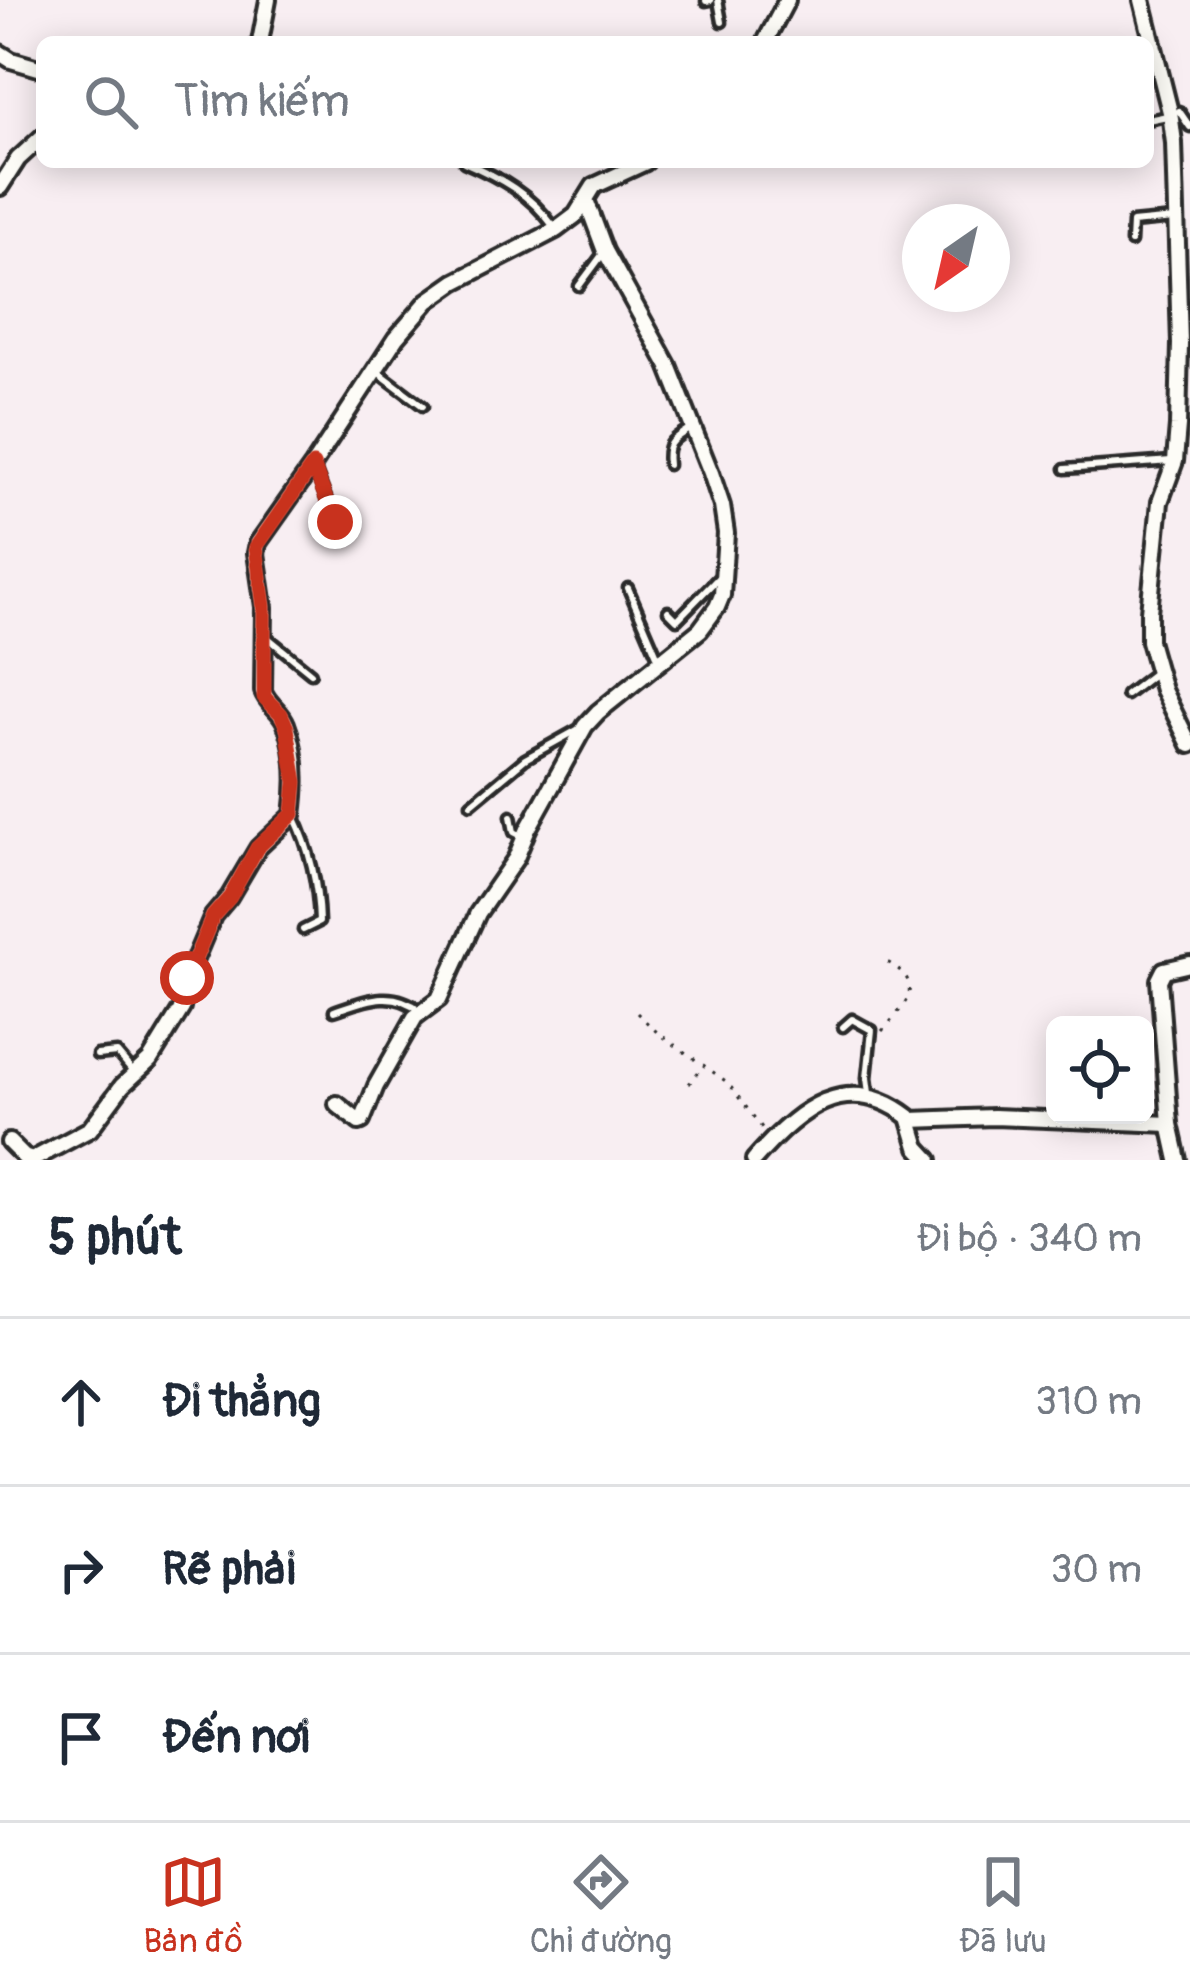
<!DOCTYPE html>
<html lang="vi">
<head>
<meta charset="utf-8">
<style>
	body { margin:0; font-family:Pangolin,sans-serif; background:#f2f2f3; color:#1f2937 }
	.controls { position:absolute; right:36px; bottom:36px; display:grid; overflow:hidden; border-radius:18px; box-shadow:0 6px 30px #0003 }
	.controls button { width:108px; height:108px; display:grid; place-items:center; padding:0; border:0; border-bottom:3px solid #e0e1e3; background:#fff; color:#1f2937; font:60px sans-serif }
	.compass { position:absolute; left:902px; top:204px; width:108px; height:108px; border-radius:50%; background:#fff; box-shadow:0 6px 30px #0003; rotate:214deg }
	.stop { position:absolute; width:36px; height:36px; margin:-27px; border:9px solid #c8321e; border-radius:50%; background:#fff }
	.stop.end { background:#c8321e; border-color:#fff; box-shadow:0 3px 12px #0008 }
	.list { margin:0; padding:0; list-style:none }
	h2 { display:flex; justify-content:space-between; align-items:center; height:156px; margin:0; padding:0 48px; font-size:51px }
	h2 small { font-size:39px; font-weight:400; color:#747a83 }
	.list li { display:grid; grid-template-columns:78px 1fr auto; gap:36px; align-items:center; box-sizing:border-box; height:168px; padding:0 48px; border-top:3px solid #e0e1e3 }
	.list b { display:block; font-size:45px; white-space:nowrap }
	.list em { font-size:39px; font-style:normal; color:#747a83 }
	.icon { flex:none; width:66px; height:66px; fill:none; stroke:currentColor; stroke-width:2; stroke-linecap:round; stroke-linejoin:round }
	.map { position:relative; flex:none; width:1190px; height:1160px; overflow:hidden }
	.search { position:absolute; background:#fff; box-shadow:0 6px 30px #0003; left:36px; right:36px; top:36px; height:132px; display:flex; align-items:center; gap:30px; box-sizing:border-box; padding:0 42px; border-radius:18px; color:#747a83; font-size:45px }
	.sheet { height:660px; background:#fff }
	nav { display:flex; justify-content:space-around; align-items:center; box-sizing:border-box; height:168px; border-top:3px solid #e0e1e3; background:#fff; font-size:33px; color:#747a83 }
	nav a { display:grid; justify-items:center; gap:6px }
	nav .on { color:#c8321e }
	.map>svg:first-child { display:block }
	.lines { fill:none; stroke-linecap:round; stroke-linejoin:round }
	.service-casing { stroke:#2b2b2b; stroke-width:15 }
	.minor-casing { stroke:#2b2b2b; stroke-width:22 }
	.path { stroke:#2b2b2b; stroke-width:3; stroke-dasharray:3 9; stroke-linecap:butt }
	.service { stroke:#fdfcf7; stroke-width:6 }
	.minor { stroke:#fdfcf7; stroke-width:14 }
	.route { stroke:#c8321e; stroke-width:15 }
</style>
</head>
<body>
<div class="map">
<svg width="1190" height="1160" viewBox="0 0 1190 1160">
	<rect width="100%" height="100%" fill="#f8eef2"/>
	<filter id="ink" filterUnits="userSpaceOnUse"><feTurbulence type="fractalNoise" baseFrequency=".00833" numOctaves="2"/><feDisplacementMap in="SourceGraphic" scale="24" xChannelSelector="R" yChannelSelector="G"/><feConvolveMatrix kernelMatrix="1 2 1 2 8 2 1 2 1" color-interpolation-filters="sRGB"/></filter>
	<g filter="url(#ink)">
		<g class="lines">
			<defs>
				<g id="service">
					<path d="M718 0 722 22"/>
					<path d="M706 1 711 0"/>
					<path d="M1179 111 1190 127"/>
					<path d="M1148 120 1167 116"/>
					<path d="M464 162C501 178 530 194 554 227"/>
					<path d="M1131 242 1132 223 1174 219"/>
					<path d="M579 286 602 255"/>
					<path d="M378 372 423 406"/>
					<path d="M668 465C665 441 673 440 692 427"/>
					<path d="M315 469 335 522"/>
					<path d="M1065 469 1171 461"/>
					<path d="M628 588 659 660"/>
					<path d="M668 611 677 620 720 576"/>
					<path d="M267 637 311 673"/>
					<path d="M1126 695 1156 672"/>
					<path d="M471 804 525 759 577 730"/>
					<path d="M294 816C310 849 318 886 319 922L303 930"/>
					<path d="M511 816 514 832 522 836"/>
					<path d="M334 1011C366 1000 392 988 421 1011"/>
					<path d="M843 1027 852 1019 872 1030 867 1078 869 1093"/>
					<path d="M97 1055 117 1053 133 1072"/>
				</g>
				<g id="minor">
					<path d="M1142 0 1170 112 1174 143 1180 344 1178 426 1175 461 1160 502 1149 612V641L1163 690 1190 745"/>
					<path d="M260 42 268 0"/>
					<path d="M765 42 787 0"/>
					<path d="M0 53 11 60 42 69"/>
					<path d="M0 187 18 159 42 137"/>
					<path d="M337 1104 359 1122 362 1121 376 1086 415 1017 439 999 478 913 516 858 528 829 585 726 598 712 700 630 717 607 722 595 726 533 722 506 711 473 668 365 605 251 586 200"/>
					<path d="M911 1120 994 1117 1170 1124"/>
					<path d="M9 1142 24 1157 32 1160 90 1129 122 1086 150 1060 182 1008 187 978 213 916 229 897 258 848 293 815C297 786 297 751 286 724 281 710 268 705 263 691L264 607 256 553 258 543 313 465 396 338 428 301 455 282 556 230 576 215 594 186 646 162"/>
					<path d="M754 1160C797 1110 847 1069 909 1117L918 1147 930 1160"/>
					<path d="M1178 1160 1170 1124 1159 980 1164 970 1190 964"/>
				</g>
			</defs>
			<use href="#service" class="service-casing"/>
			<use href="#minor" class="minor-casing"/>
			<g class="path">
				<path d="M637 1013 658 1033 727 1082 763 1129"/>
				<path d="M882 1031C903 1007 929 984 887 962"/>
				<path d="M689 1084 703 1066"/>
			</g>
			<use href="#service" class="service"/>
			<use href="#minor" class="minor"/>
		</g>
	</g>
	<g class="lines" filter="url(#ink)">
		<path class="route" d="M187 978 213 916 230 897 257 848 293 814 296 782 287 728 281 714 264 697V607L256 547 313 465 335 522"/>
	</g>
</svg>
<div class="controls">
<button><svg class="icon" aria-label="locate" viewBox="0 0 24 24"><circle cx="12" cy="12" r="6"/><path d="M12 2v4M12 18v4M2 12h4M18 12h4"/></svg></button>
</div>
<svg class="compass" viewBox="-18 -18 36 36"><path d="M0-13l5 13h-10z" fill="#e53935"/><path d="M0 13l5-13h-10z" fill="#747a83"/></svg>
<div class="stop" style="left:187px;top:978px"></div>
<div class="stop end" style="left:335px;top:522px"></div>
<div class="search"><svg class="icon" aria-label="search" viewBox="0 0 24 24"><circle cx="10" cy="10" r="6"/><path d="M15 15l6 6"/></svg>Tìm kiếm</div>
</div>
<section class="sheet">
<h2>5 phút<small>Đi bộ · 340 m</small></h2>
<ul class="list">
<li><svg class="icon" aria-label="ahead" viewBox="0 0 24 24"><path d="M12 20V5M6 11l6-6 6 6"/></svg><div><b>Đi thẳng</b></div><em>310 m</em></li>
<li><svg class="icon" aria-label="right" viewBox="0 0 24 24"><path d="M7 20v-9h11M14 6l5 5-5 5"/></svg><div><b>Rẽ phải</b></div><em>30 m</em></li>
<li><svg class="icon" aria-label="arrive" viewBox="0 0 24 24"><path d="M6 21V4h12l-3 4 3 4H6"/></svg><div><b>Đến nơi</b></div></li>
</ul>
</section>
<nav>
<a class="on"><svg class="icon" aria-label="map" viewBox="0 0 24 24"><path d="M3 6l6-2 6 2 6-2v14l-6 2-6-2-6 2zM9 4v14M15 6v14"/></svg>Bản đồ</a>
<a><svg class="icon" aria-label="directions" viewBox="0 0 24 24"><path d="M12 3l9 9-9 9-9-9zM9 14v-3h6M13 9l2 2-2 2"/></svg>Chỉ đường</a>
<a><svg class="icon" aria-label="saved" viewBox="0 0 24 24"><path d="M7 4h10v16l-5-4-5 4z"/></svg>Đã lưu</a>
</nav>
</body>
</html>
